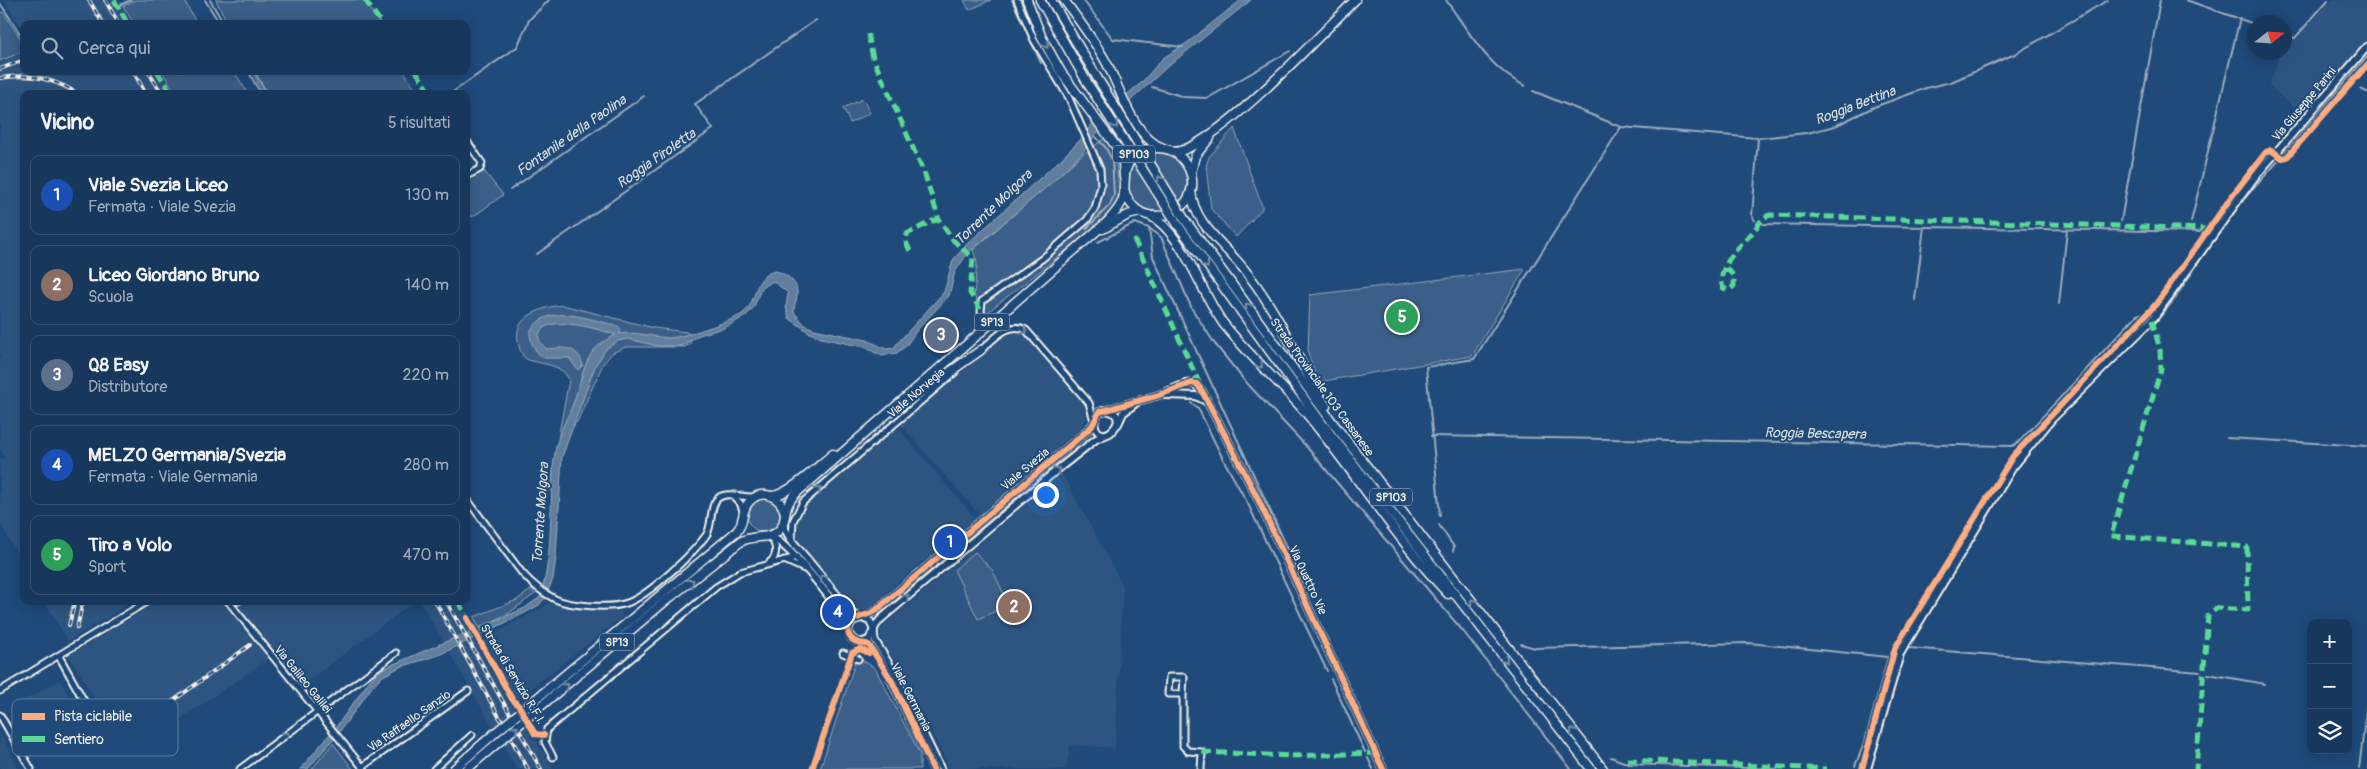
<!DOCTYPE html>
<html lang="it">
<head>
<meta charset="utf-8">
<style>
	body { margin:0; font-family:Pangolin,sans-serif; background:#244365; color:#f1f3f6 }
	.controls { position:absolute; right:15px; bottom:15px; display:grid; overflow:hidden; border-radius:10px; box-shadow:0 2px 12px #0003 }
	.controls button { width:45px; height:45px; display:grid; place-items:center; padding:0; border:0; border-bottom:1px solid #365272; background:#17385c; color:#f1f3f6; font:25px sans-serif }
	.compass { position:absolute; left:2247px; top:15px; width:45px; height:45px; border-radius:50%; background:#17385c; box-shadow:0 2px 12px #0003; rotate:73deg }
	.you { position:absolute; left:1045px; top:494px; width:18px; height:18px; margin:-12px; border:4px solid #fff; border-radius:50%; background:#1a73e8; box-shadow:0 0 0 8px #1a73e833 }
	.badge { display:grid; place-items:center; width:32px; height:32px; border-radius:50%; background:#8bbbb9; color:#fff; font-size:16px; font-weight:700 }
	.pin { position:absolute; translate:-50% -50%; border:2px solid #fff; box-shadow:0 1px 5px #0006 }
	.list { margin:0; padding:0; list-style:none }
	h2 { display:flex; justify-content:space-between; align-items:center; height:65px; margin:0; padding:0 20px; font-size:21px }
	h2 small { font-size:16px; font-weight:400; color:#9eacbb }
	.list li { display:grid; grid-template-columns:32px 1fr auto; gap:15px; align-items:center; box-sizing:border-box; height:80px; margin:0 10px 10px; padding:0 10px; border:1px solid #365272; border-radius:10px }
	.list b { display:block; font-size:19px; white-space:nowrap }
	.list p { margin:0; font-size:16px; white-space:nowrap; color:#9eacbb }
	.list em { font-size:16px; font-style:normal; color:#9eacbb }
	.icon { flex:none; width:28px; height:28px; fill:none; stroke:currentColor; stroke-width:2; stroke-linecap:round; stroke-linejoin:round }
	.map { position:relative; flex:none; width:2367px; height:769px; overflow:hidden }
	.search { position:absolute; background:#17385c; box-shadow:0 2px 12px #0003; left:20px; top:20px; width:450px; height:55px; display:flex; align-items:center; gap:12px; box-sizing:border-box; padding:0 18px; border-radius:10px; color:#9eacbb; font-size:19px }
	.panel { position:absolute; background:#17385c; box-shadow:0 2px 12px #0003; left:20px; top:90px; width:450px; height:515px; border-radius:10px }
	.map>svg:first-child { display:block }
	.built { fill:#2d5581 }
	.green { fill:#3a5f88; stroke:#97a8b8 }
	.water { fill:#627e9d; stroke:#9cacbb }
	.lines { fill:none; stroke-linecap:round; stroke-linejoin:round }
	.stream { stroke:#9cacbb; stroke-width:2 }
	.minor-casing { stroke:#f4f1e8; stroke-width:9 }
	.tertiary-casing { stroke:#f4f1e8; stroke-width:10 }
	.primary-casing { stroke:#f4f1e8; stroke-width:11 }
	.trunk-casing { stroke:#f4f1e8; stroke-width:11 }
	.minor { stroke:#1f4a7a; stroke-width:5 }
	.tertiary { stroke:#1f4a7a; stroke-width:6 }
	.primary { stroke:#1f4a7a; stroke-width:8 }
	.trunk { stroke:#1f4a7a; stroke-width:8 }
	.rail-casing { stroke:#f4f1e8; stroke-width:4 }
	.rail { stroke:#1f4a7a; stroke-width:2; stroke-dasharray:5.5; stroke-linecap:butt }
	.primary-bridge-casing { stroke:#f4f1e8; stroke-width:11; stroke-linecap:butt }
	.trunk-bridge-casing { stroke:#f4f1e8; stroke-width:11; stroke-linecap:butt }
	.primary-bridge { stroke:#1f4a7a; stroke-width:8 }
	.trunk-bridge { stroke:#1f4a7a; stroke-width:8 }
	.quiet { stroke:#5adb95; stroke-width:5; stroke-dasharray:10 5; stroke-linecap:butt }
	.cycleway-casing { stroke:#1f4a7a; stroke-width:9 }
	.cycleway { stroke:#ffac80; stroke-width:6 }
	.oneway { stroke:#748da6 }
	.labels { text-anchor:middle; stroke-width:4; stroke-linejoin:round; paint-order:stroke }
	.shield { fill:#1f4a7a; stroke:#b4bfc7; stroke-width:1 }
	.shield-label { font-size:11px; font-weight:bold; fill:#f4f1e8 }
	.street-label { font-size:12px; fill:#f4f1e8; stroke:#1f4a7a }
	.water-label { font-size:14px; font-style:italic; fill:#dee0dd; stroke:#1f4a7a }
	.key { fill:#1f4a7a; stroke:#5f7c9b; stroke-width:1 }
	.key-label { font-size:14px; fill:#f4f1e8 }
</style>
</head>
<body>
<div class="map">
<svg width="2367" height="769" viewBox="0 0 2367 769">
	<rect width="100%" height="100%" fill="#1f4a7a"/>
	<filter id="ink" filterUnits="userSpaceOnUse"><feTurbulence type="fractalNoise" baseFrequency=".02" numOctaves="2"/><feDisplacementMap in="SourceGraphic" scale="10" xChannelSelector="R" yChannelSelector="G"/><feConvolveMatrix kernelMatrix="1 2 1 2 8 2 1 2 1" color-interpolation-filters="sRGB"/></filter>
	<g filter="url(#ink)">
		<g class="built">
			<path d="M4 0H116L131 24H24V32Z"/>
			<path d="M2331 0H2367V43L2305 117 2269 86 2280 53 2284 52 2285 36 2296 39Z"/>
			<path d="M24 52V71H159L172 94H24V565L0 524V460L5 457 0 449V62Z"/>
			<path d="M1012 327 1023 331 1085 407 1087 416 1083 426 980 515 900 424Z"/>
			<path d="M896 426 975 518 861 614 794 538 795 525 805 504Z"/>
			<path d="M1062 473 1123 586 1115 748 1070 745 1066 769H950L900 670 881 639 880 629Z"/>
			<path d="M44 601H134L68 641Z"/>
			<path d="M158 601H415L301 686 274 655 130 754 69 656Z"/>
			<path d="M420 601H460L467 614 464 618 553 769H517Z"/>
			<path d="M551 602 619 610 623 616 515 701 482 641Z"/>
			<path d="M60 680 85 725 35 754 9 709Z"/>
			<path d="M0 734 19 769H0Z"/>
		</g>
		<g class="green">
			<path d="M135 0H184L197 24H134L123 6Z"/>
			<path d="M216 0H364L381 24H228Z"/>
			<path d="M964 0H991L969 10Z"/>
			<path d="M3 12 24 44V51L0 61V13Z"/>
			<path d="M162 71H234L248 94H176Z"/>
			<path d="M252 71H404L417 93 263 94Z"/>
			<path d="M863 99 870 113 850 123 843 108Z"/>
			<path d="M1234 128 1262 206V209L1236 237 1211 209 1206 166 1209 157Z"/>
			<path d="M1105 138 1115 154 1119 190 1117 203 1097 226 984 315 974 295 977 262 973 250 1083 154Z"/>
			<circle cx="1157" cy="182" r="30"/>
			<path d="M484 171 503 195 474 216 466 217V179Z"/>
			<path d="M1525 269 1472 356 1318 382 1308 353 1310 295Z"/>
			<path d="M562 305 654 328 687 332 691 337 690 344 685 347H626L612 353 603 364 577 422 559 442V433L569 380C562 363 541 365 526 359 521 354 519 348 518 341 513 316 543 307 562 305Z"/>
			<circle cx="764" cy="515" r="17"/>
			<path d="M975 552 993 571 1009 605 978 619 954 570Z"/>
			<path d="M532 589 535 594 509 613 479 628 474 617 517 600Z"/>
			<path d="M857 657 875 668 920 754V769H820Z"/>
			<path d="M333 743 353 769H312Z"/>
		</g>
		<path class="water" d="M1241 0H1251L1167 67 1100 129 1082 153 1049 185 967 254 955 272 949 296 917 330 906 346 897 353 882 356 864 347 821 338 810 333 789 318 786 307 788 293 773 281 761 289 754 307 746 316 724 328 699 335 681 346H658L628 339 618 341 607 348 595 366 562 457 556 557 553 579 545 598 539 605 523 614 439 655 400 667 383 676 372 687 340 731 308 769H300L336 727 370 680 382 669 525 608 540 597C555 551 548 500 555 452 558 431 570 416 576 395 585 368 586 347 616 335 601 330 549 314 540 332 536 338 542 345 547 349 563 347 578 346 583 365L578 370 569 358H544C535 352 530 343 530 332 546 301 591 320 618 326L621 330 619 334C636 331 652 337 669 338 681 338 732 321 742 314 759 303 751 275 776 271 784 273 797 281 797 291 798 298 794 304 794 312L805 325 814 329 867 340 886 349 893 348 944 292 953 260 968 243 1060 160 1081 139 1093 123 1142 82 1163 58 1187 43Z"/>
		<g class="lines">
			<g class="stream">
				<path d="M205 0 220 24"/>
				<path d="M210 0 224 24"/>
				<path d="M1012 0 1041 63"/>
				<path d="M1083 0 1113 39 1183 47"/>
				<path d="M1446 0C1469 32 1489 69 1525 86"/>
				<path d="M2186 0 2254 24"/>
				<path d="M0 3 24 40"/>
				<path d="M120 5 131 0"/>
				<path d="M2284 34 2295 38 2328 0"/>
				<path d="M248 71 261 94"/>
				<path d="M254 71 267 94"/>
				<path d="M1152 87 1184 97 1208 98 1290 51"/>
				<path d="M2360 89 2367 92"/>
				<path d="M1533 91 1621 127 1758 138 1807 133 1835 126 1874 107 1926 88 1951 82 2015 54 2108 0"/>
				<path d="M450 94 517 47 529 20 549 0"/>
				<path d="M2284 154 2367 57"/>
				<path d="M510 190 644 96"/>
				<path d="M2245 198 2279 160"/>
				<path d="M2234 212 2241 202"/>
				<path d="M1755 221 1752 216 1758 138"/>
				<path d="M2121 221 2160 0"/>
				<path d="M2191 222 2240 18"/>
				<path d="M1763 224 2204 232"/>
				<path d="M1149 228 1161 237 1192 309 1215 344 1244 380 1305 445 1463 631 1571 769"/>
				<path d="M1086 229 1110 205 1114 195 1112 159 1105 147 1095 136"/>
				<path d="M1098 242 1135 223 1149 228 1153 257 1306 588"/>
				<path d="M537 254 713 129 695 104 816 20"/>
				<path d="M1915 300 1924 227"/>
				<path d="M2059 304 2067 230"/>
				<path d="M2155 323 2173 301 2212 242"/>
				<path d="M1191 403 1198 408 1223 459 1248 504 1327 671"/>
				<path d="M1431 436 2012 446 2018 443 2137 315 2143 313"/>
				<path d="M2227 438 2367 446"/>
				<path d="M1440 516 1426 367 1474 359 1621 127"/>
				<path d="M1439 525 1454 547 1453 551"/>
				<path d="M1521 644 1535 648 1749 643 1888 657 1865 741 1855 766"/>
				<path d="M1909 648 2200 672"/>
				<path d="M2208 674 2265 684"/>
				<path d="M1331 679 1365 752"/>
				<path d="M1611 757 1629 764 1777 769"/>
				<path d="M1368 758 1373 769"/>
				<path d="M2359 769 2367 703"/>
			</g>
			<defs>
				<g id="minor">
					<path d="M466 140 482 163 480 169 466 176"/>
					<path d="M988 325 981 312 982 301 1043 258 1087 220 1095 208 1101 186 1100 169 1069 98 1034 40 1017 0"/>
					<path d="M979 352C992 341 1008 320 1026 330L1089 403 1094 421"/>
					<path d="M734 497 740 503 744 513"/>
					<path d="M466 498 522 573C531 583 543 593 555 599 570 606 611 609 627 603 648 596 694 553 707 534 713 523 709 506 718 498 728 491 743 498 755 497"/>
					<path d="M792 538 793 521 803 502 955 372"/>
					<path d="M784 560 804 569"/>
					<path d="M770 562C778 556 777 545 770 537"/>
					<path d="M228 601 364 769"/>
					<path d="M874 632 875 640 895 673 941 769"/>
					<path d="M861 643 870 646 886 670 933 769"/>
					<path d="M843 653 858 659"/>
					<path d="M59 656 95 721"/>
					<path d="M1169 677H1184L1183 694H1168Z"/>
					<path d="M0 691 148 601"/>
					<path d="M1183 694V746L1188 751 1202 752 1201 769"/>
					<path d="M0 715 31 769"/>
					<path d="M553 757 545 742 547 729 716 587 740 572 797 557"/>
					<path d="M362 767 468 691"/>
					<path d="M240 769 396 653"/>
					<path d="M434 769 472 735"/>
				</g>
				<g id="tertiary">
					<path d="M1166 395 1196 396 1206 401"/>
					<path d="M1094 421C1098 455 1138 413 1104 410"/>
					<path d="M1118 424 1123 413 1137 402"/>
					<path d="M1110 433 1096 439 1058 469 881 619 876 625 869 640 859 643 851 638 848 629 852 621 866 616 875 611 1082 435 1092 426 1099 412 1159 395 1185 384 1194 383 1202 391 1258 499 1383 769"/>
					<path d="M784 522 785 529 791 540 842 601 854 615 870 621 874 631"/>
					<path d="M769 536C785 539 843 610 848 627"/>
					<path d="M1867 769 1900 654 2013 467 2051 420 2152 320 2254 178 2367 47"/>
				</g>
				<g id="primary">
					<path d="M1174 152C1213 150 1324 31 1355 0"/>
					<path d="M1191 173 1195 156 1210 138"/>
					<path d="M1103 229 1128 215 1140 212"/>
					<path d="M897 407 907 402 981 350"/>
					<path d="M772 496C789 495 819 465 833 454"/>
					<path d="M524 709 737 531C745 522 741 510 749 502 762 487 782 497 785 514"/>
					<path d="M528 717 663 603 740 542C753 534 767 540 777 532 785 526 784 517 787 507 789 500 795 494 801 489L1108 221C1114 214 1120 208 1123 199 1127 183 1120 169 1135 156 1144 148 1158 146 1170 150 1179 154 1185 161 1189 169 1208 212 1137 239 1124 189"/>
					<path d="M454 769 496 732"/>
					<path d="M467 769 501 740"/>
				</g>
				<g id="trunk">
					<path d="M1027 0 1042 38 1061 72 1118 149 1123 163 1124 177"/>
					<path d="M1040 0 1088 84"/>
					<path d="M1051 0 1098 79"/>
					<path d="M1064 0C1078 19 1093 39 1105 60 1120 86 1133 138 1163 148"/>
					<path d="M1191 190C1193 223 1223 243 1243 268 1278 310 1297 360 1326 406"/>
					<path d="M1149 215C1183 232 1200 291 1223 323 1251 359 1287 388 1315 424 1360 480 1399 542 1448 594"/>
					<path d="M1185 220 1333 423 1603 769"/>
					<path d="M1178 225 1325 427 1591 769"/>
				</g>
			</defs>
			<use href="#minor" class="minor-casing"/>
			<use href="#tertiary" class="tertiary-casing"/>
			<use href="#primary" class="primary-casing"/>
			<use href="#trunk" class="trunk-casing"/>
			<use href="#minor" class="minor"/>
			<use href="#tertiary" class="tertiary"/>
			<use href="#primary" class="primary"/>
			<use href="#trunk" class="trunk"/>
			<defs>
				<g id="rail">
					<path d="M89 0 103 24"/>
					<path d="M105 0 119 24"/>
					<path d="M0 69 24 60"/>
					<path d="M133 71 146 94"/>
					<path d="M148 71 162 94"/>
					<path d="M0 78C28 73 54 78 78 94"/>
					<path d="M435 601 528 769"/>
					<path d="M446 601 541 769"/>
					<path d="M238 604 243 601"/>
					<path d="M69 625 75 601"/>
					<path d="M77 628 83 601"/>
					<path d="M126 735 250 645"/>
				</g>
			</defs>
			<use href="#rail" class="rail-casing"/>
			<use href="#rail" class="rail"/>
			<defs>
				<g id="primary-bridge">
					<path d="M496 732 524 709"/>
					<path d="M501 740 528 717"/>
				</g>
				<g id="trunk-bridge">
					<path d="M1098 79 1185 220"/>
					<path d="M1088 84 1178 225"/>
				</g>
			</defs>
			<use href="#primary-bridge" class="primary-bridge-casing"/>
			<use href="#trunk-bridge" class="trunk-bridge-casing"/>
			<use href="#primary-bridge" class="primary-bridge"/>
			<use href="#trunk-bridge" class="trunk-bridge"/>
			<g class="quiet">
				<path d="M114 0 128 24"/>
				<path d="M365 0 382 24"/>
				<path d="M868 34 873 58 925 175 939 220"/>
				<path d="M157 71 172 94"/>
				<path d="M416 71 430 94"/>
				<path d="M1134 239 1201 387"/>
				<path d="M910 251 906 242 907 234 932 221 939 220 954 241 973 258 970 293 980 309"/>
				<path d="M1726 268 1734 276V286L1729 290 1723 288C1715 269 1740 246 1751 234 1758 227 1760 218 1770 215L2211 229"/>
				<path d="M2152 320 2160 350 2161 369 2111 536 2247 547 2248 610 2217 608 2208 616 2196 769"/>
				<path d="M458 601 467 618"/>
				<path d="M1202 752 1291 756 1375 753"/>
				<path d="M1627 760 1827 769"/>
			</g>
			<defs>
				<g id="cycleway">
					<path d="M467 618 512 699 519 706 535 734 544 735"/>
					<path d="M812 769 852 653 860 649 869 653"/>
					<path d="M933 769 892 681 869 645C864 643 858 644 853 640 850 638 848 634 848 630 848 616 866 617 875 611L1082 435 1092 426 1099 412 1159 395 1192 383 1197 384 1202 391 1258 499 1383 769"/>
					<path d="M1862 769 1895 648 2013 456 2156 304 2232 196 2266 152 2271 150 2282 158 2287 157 2367 65"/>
				</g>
			</defs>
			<use href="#cycleway" class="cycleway-casing"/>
			<use href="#cycleway" class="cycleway"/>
		</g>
		<defs><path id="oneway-chevron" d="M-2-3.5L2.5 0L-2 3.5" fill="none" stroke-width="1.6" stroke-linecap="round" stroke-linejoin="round" transform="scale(1.25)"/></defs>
		<g class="oneway">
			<use href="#oneway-chevron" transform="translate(1046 45) rotate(62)"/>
			<use href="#oneway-chevron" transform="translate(1115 125) rotate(57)"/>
			<use href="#oneway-chevron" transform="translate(1160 179) rotate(-121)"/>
			<use href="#oneway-chevron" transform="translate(1206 265) rotate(54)"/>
			<use href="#oneway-chevron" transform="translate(1248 306) rotate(-126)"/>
			<use href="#oneway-chevron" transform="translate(1024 331) rotate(32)"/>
			<use href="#oneway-chevron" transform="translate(1260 365) rotate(47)"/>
			<use href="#oneway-chevron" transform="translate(1057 470) rotate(-39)"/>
			<use href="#oneway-chevron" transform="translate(818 490) rotate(-40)"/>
			<use href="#oneway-chevron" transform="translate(823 578) rotate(-131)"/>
			<use href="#oneway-chevron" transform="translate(691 582) rotate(-38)"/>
			<use href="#oneway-chevron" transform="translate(906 597) rotate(-41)"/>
			<use href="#oneway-chevron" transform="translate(1473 602) rotate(-128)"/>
			<use href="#oneway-chevron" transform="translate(1505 660) rotate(52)"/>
			<use href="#oneway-chevron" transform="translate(566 686) rotate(-40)"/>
			<use href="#oneway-chevron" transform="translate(515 729) rotate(-40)"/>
			<use href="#oneway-chevron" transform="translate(1573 731) rotate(-128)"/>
			<use href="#oneway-chevron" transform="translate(286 735) rotate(-37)"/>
		</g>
	</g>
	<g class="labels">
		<g class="shield">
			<rect x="1113" y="145.5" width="42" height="17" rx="4"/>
			<rect x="974.5" y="313.5" width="35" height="17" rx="4"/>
			<rect x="1370" y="488.5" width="42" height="17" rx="4"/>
			<rect x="599.5" y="633.5" width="35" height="17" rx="4"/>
		</g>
		<g class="shield-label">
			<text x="1134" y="158">SP103</text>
			<text x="992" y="326">SP13</text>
			<text x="1391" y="501">SP103</text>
			<text x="617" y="646">SP13</text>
		</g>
		<g class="street-label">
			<text transform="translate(2304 104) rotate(-50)" y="4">Via Giuseppe Parini</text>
			<text transform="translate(1322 387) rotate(54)" y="4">Strada Provinciale 103 Cassanese</text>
			<text transform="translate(916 393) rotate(-40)" y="4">Viale Norvegia</text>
			<text transform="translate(1025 469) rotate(-40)" y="4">Viale Svezia</text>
			<text transform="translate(1308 580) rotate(65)" y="4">Via Quattro Vie</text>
			<text transform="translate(513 674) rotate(59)" y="4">Strada di Servizio R.F.I.</text>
			<text transform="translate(303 679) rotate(51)" y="4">Via Galileo Galilei</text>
			<text transform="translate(911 697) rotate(63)" y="4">Viale Germania</text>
			<text transform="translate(409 721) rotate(-35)" y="4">Via Raffaello Sanzio</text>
		</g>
		<g class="water-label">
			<text transform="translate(1855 105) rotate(-21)" y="5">Roggia Bettina</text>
			<text transform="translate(571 135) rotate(-35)" y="5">Fontanile della Paolina</text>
			<text transform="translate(656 158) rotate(-35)" y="5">Roggia Piroletta</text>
			<text transform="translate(993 207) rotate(-44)" y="5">Torrente Molgora</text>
			<text transform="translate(1815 433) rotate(1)" y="5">Roggia Bescapera</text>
			<text transform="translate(540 513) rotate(-86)" y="5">Torrente Molgora</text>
		</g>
	</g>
	<rect x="12" y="699" width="166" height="57" rx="8" class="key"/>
	<rect x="22" y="713" width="23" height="7" fill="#ffac80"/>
	<rect x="22" y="736" width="23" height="6" fill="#5adb95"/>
	<g class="key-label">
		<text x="54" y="721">Pista ciclabile</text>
		<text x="54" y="744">Sentiero</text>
	</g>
</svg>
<div class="controls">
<button>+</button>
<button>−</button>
<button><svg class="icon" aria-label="layers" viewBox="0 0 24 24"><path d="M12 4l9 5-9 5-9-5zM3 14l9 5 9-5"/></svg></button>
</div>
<svg class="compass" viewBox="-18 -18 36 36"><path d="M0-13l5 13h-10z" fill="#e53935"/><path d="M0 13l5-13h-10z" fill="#9eacbb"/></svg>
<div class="you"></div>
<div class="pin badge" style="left:950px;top:542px;background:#1a4fb4">1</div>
<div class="pin badge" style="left:1014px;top:607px;background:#8d6e63">2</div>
<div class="pin badge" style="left:941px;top:335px;background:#5c6f8a">3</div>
<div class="pin badge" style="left:838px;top:612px;background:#1a4fb4">4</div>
<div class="pin badge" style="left:1402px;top:317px;background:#2e9e5b">5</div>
<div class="search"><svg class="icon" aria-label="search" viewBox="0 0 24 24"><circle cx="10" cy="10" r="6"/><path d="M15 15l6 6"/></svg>Cerca qui</div>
<section class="panel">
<h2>Vicino<small>5 risultati</small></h2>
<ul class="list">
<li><span class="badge" style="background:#1a4fb4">1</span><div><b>Viale Svezia Liceo</b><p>Fermata · Viale Svezia</p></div><em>130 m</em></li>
<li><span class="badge" style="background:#8d6e63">2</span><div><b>Liceo Giordano Bruno</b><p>Scuola</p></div><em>140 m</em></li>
<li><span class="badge" style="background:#5c6f8a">3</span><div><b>Q8 Easy</b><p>Distributore</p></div><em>220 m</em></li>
<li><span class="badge" style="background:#1a4fb4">4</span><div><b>MELZO Germania/Svezia</b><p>Fermata · Viale Germania</p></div><em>280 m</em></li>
<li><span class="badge" style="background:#2e9e5b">5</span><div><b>Tiro a Volo</b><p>Sport</p></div><em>470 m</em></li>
</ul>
</section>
</div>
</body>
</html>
